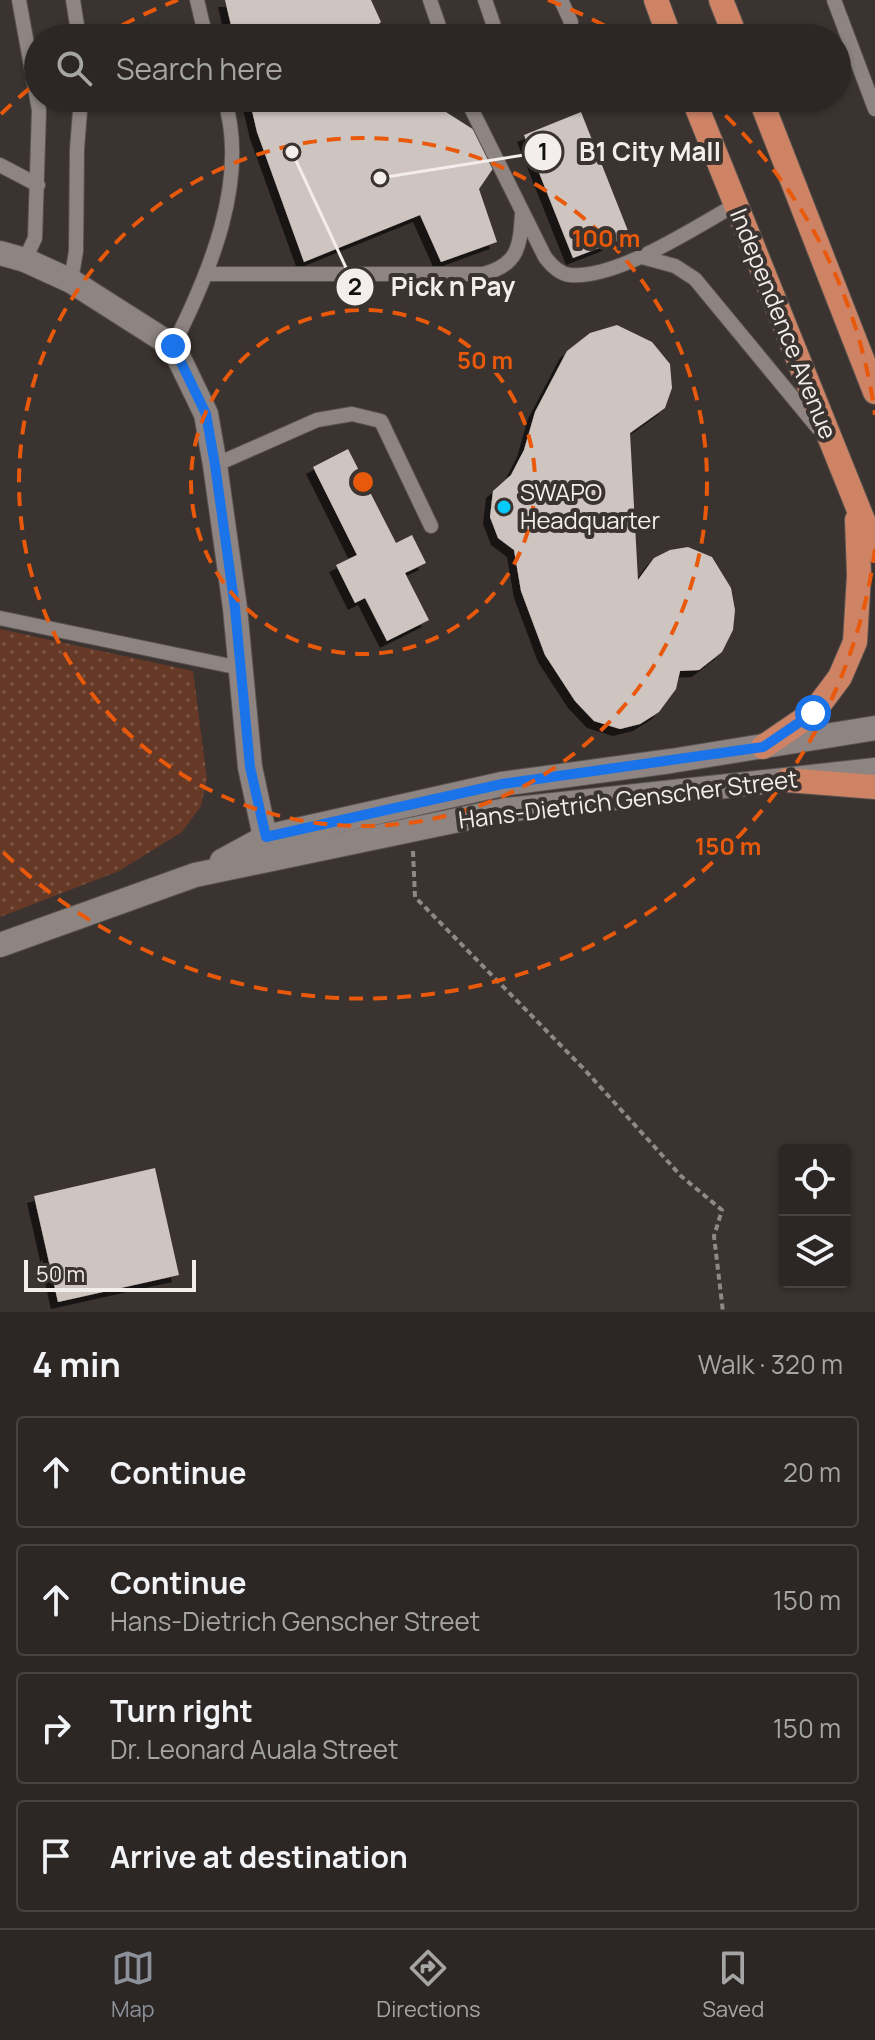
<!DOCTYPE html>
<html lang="en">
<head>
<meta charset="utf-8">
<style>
	body { margin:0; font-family:Manrope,sans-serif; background:#342e2c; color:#f1f3f6 }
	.controls { position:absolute; right:24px; bottom:24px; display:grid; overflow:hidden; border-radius:8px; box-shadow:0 2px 6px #0004 }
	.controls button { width:72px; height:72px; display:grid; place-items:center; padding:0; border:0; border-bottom:2px solid #484341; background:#2c2624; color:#f1f3f6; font:40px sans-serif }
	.scale { position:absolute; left:24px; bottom:20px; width:172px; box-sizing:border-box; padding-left:8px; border:4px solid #f3eeec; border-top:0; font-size:22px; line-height:28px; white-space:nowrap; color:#f3eeec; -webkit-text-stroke:6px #3a3330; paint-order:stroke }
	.stop { position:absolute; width:24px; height:24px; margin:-18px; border:6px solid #1a73e8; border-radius:50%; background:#fff }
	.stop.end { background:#1a73e8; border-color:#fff; box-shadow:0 2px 8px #0008 }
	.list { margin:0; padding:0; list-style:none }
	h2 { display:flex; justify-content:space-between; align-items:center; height:104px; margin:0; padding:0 32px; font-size:34px }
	h2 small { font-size:26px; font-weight:400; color:#a6a5a6 }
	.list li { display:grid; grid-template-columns:52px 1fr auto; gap:24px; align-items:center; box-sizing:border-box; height:112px; margin:0 16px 16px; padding:0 16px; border:2px solid #484341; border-radius:8px }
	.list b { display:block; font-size:30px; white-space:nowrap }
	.list p { margin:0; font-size:26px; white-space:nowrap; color:#a6a5a6 }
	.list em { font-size:26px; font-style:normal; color:#a6a5a6 }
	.icon { flex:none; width:44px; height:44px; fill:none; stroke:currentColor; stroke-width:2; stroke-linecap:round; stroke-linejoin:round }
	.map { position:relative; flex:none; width:875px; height:1312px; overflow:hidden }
	.search { position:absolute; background:#2c2624; box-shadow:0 2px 6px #0004; left:24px; right:24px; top:24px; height:88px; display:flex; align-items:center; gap:20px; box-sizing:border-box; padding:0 28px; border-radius:44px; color:#a6a5a6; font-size:30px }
	.sheet { height:616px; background:#2c2624 }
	nav { display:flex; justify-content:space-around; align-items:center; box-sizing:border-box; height:112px; border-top:2px solid #484341; background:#2c2624; font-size:22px; color:#a6a5a6 }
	nav a { display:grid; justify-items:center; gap:4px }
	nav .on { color:#8c9099 }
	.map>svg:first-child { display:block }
	.grass { fill:url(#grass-dots) }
	.building { fill:#cec5c1; filter:url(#shadow) }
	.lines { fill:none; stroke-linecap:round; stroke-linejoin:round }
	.lane-casing { stroke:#58524f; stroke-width:16 }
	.street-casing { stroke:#58524f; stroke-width:26 }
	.secondary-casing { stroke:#58524f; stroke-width:26 }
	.primary-casing { stroke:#58524f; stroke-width:26 }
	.path { stroke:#8f8986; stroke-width:4; stroke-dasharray:6 4; stroke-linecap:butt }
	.lane { stroke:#8e8582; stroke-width:14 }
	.street { stroke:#8e8582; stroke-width:24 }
	.secondary { stroke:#8e8582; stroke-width:24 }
	.primary { stroke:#ce8365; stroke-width:24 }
	.route { stroke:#1a73e8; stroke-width:10 }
	.ring { fill:none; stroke:#e8590c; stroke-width:4; stroke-dasharray:14 10 }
	.poi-dot { fill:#02cbf9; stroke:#3a3330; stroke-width:3 }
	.labels { text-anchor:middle; stroke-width:8; stroke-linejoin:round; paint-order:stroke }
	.street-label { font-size:24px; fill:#f3eeec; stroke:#3a3330 }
	.poi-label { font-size:24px; fill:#f3eeec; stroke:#3a3330; text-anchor:start }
	.centre { fill:#e8590c; stroke:#3a3330; stroke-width:4 }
	.ring-label { font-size:24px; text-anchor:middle; font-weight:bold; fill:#e8590c; stroke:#3a3330; stroke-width:8; stroke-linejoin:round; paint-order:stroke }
	.leader { fill:none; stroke:#f3eeec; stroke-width:3 }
	.callout-dot { fill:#f3eeec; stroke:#3a3330; stroke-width:3 }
	.mark-label { font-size:24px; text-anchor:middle; font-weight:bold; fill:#111 }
	.callout-label { font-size:26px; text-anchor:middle; font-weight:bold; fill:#f3eeec; stroke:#3a3330; stroke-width:8; stroke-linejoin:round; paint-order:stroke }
</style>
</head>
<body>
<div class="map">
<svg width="875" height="1312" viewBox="0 0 875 1312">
	<defs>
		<pattern id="grass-dots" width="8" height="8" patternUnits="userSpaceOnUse" patternTransform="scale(2)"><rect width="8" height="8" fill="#663826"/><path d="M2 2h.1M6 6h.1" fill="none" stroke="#7c5546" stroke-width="1.8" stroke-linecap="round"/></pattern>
		<filter id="shadow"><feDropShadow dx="-7" dy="7" stdDeviation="0" flood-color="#0009"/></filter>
	</defs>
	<rect width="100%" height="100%" fill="#3a3330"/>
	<path class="grass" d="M0 629 193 671 207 779 201 806 182 832 119 871 0 917Z"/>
	<g class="building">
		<path d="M225 0H371L381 22 369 33 373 38H234Z"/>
		<path d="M249 98H424L482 135 494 167 479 189 497 242 441 262 420 215 304 262 257 132Z"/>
		<path d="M581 112 630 236 573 258 524 135Z"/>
		<path d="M617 325 652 342 670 364 672 388 665 408 630 433 638 580 654 558 670 550 688 547 712 557 731 588 735 610 733 630 722 652 699 670 680 671 676 689 659 712 640 724 620 729 594 721 575 701 545 655 521 591 514 550 498 538 490 517 493 491 511 475 524 450 535 412 567 351 590 333Z"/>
		<path d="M348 449 396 543 412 535 426 563 405 573 429 620 387 641 365 598 355 603 336 565 357 555 313 467Z"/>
		<path d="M155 1168 179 1275 58 1302 34 1196Z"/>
	</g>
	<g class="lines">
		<defs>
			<g id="lane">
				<path d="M19 0 39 110 35 238 25 260"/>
				<path d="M73 0 79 38"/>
				<path d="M197 0 206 38"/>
				<path d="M430 0 443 38"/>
				<path d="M485 0 498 38"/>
				<path d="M561 0 571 22 569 38"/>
				<path d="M834 0 875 109"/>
				<path d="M466 98 545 257C551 265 559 274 570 275 617 279 694 228 735 205"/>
				<path d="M0 165 38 185"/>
				<path d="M642 257 675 266 695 279 818 428"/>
				<path d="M206 274H483C518 265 520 247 522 214"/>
				<path d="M71 281 76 251 77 149 81 98"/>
				<path d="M173 346C209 274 250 179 224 98"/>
				<path d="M215 465 317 420 352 414 381 421 431 526"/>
				<path d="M0 618 240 668"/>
			</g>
			<path id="street" d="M0 253 25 260 71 281 173 346 206 414 215 465 235 608 250 767 269 856"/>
			<g id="secondary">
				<path d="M222 861 266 837 502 784 671 761 875 728"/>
				<path d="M0 945 195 875 506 810 875 770"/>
			</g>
			<g id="primary">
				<path d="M656 0 670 38"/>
				<path d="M721 0 736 38"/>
				<path d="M693 98 875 550"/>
				<path d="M760 98 875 392"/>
				<path d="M763 747 813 713 840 677 855 642 859 575 857 520"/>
				<path d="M787 780 875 787"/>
			</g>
		</defs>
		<use href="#lane" class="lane-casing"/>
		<use href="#street" class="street-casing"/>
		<use href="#secondary" class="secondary-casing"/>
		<use href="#primary" class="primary-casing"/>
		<path class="path" d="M413 851 415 897 584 1069 681 1176 722 1210 714 1236 723 1312"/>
		<use href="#lane" class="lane"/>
		<use href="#street" class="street"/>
		<use href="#secondary" class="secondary"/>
		<use href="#primary" class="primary"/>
	</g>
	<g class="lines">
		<path class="route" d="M173 346 206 414 215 465 235 608 250 767 266 837 502 784 763 747 813 713"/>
	</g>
	<g class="ring">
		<circle cx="363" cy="482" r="172"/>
		<circle cx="363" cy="482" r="344"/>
		<path d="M875 549A516 516 0 0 1 1 850M1 114A516 516 0 0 1 35 84M101 37A516 516 0 0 1 178 0M548 0A516 516 0 0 1 625 37M708 99A516 516 0 0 1 875 415"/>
	</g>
	<circle class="poi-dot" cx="504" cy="507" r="8"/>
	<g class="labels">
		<g class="street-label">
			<text transform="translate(783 324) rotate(68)" y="8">Independence Avenue</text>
			<text transform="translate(628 800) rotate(-7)" y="8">Hans-Dietrich Genscher Street</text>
		</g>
		<g class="poi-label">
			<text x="520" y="501">SWAPO<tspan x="520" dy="28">Headquarter</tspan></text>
		</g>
	</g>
	<circle cx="363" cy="482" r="12" class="centre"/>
	<g class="ring-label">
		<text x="606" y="247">100 m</text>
		<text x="485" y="369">50 m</text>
		<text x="728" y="855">150 m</text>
	</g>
	<path class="leader" d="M380 178L543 152M292 152L355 287"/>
	<g class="callout-dot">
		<circle cx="380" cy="178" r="8"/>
		<circle cx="292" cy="152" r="8"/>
		<circle cx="543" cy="152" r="20"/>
		<circle cx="355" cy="287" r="20"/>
	</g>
	<g class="mark-label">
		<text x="543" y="160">1</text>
		<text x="355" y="295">2</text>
	</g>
	<g class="callout-label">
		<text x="650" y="161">B1 City Mall</text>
		<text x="453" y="296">Pick n Pay</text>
	</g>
</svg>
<div class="controls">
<button><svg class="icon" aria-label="locate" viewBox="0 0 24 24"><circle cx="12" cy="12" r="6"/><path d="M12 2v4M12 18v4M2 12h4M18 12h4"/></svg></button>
<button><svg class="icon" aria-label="layers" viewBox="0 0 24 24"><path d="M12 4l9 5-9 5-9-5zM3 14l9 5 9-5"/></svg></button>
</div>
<div class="scale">50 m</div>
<div class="stop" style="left:813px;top:713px"></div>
<div class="stop end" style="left:173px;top:346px"></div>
<div class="search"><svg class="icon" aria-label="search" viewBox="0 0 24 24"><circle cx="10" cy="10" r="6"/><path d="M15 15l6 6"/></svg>Search here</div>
</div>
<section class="sheet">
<h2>4 min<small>Walk · 320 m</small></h2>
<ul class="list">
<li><svg class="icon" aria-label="ahead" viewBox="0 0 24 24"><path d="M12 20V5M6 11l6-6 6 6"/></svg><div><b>Continue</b></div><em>20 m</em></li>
<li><svg class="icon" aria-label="ahead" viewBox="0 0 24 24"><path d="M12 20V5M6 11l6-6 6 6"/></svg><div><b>Continue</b><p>Hans-Dietrich Genscher Street</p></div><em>150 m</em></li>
<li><svg class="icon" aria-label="right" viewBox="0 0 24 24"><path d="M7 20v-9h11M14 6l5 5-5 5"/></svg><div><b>Turn right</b><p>Dr. Leonard Auala Street</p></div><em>150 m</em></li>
<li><svg class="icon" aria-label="arrive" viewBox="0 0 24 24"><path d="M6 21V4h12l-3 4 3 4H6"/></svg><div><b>Arrive at destination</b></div></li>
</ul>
</section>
<nav>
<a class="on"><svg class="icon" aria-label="map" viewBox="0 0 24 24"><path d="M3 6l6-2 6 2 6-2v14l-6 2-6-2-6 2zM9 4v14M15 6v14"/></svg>Map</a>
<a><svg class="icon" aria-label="directions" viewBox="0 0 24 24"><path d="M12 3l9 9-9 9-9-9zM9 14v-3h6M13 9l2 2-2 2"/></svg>Directions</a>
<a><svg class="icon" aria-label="saved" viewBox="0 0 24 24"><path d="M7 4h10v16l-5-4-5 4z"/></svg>Saved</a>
</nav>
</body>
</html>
